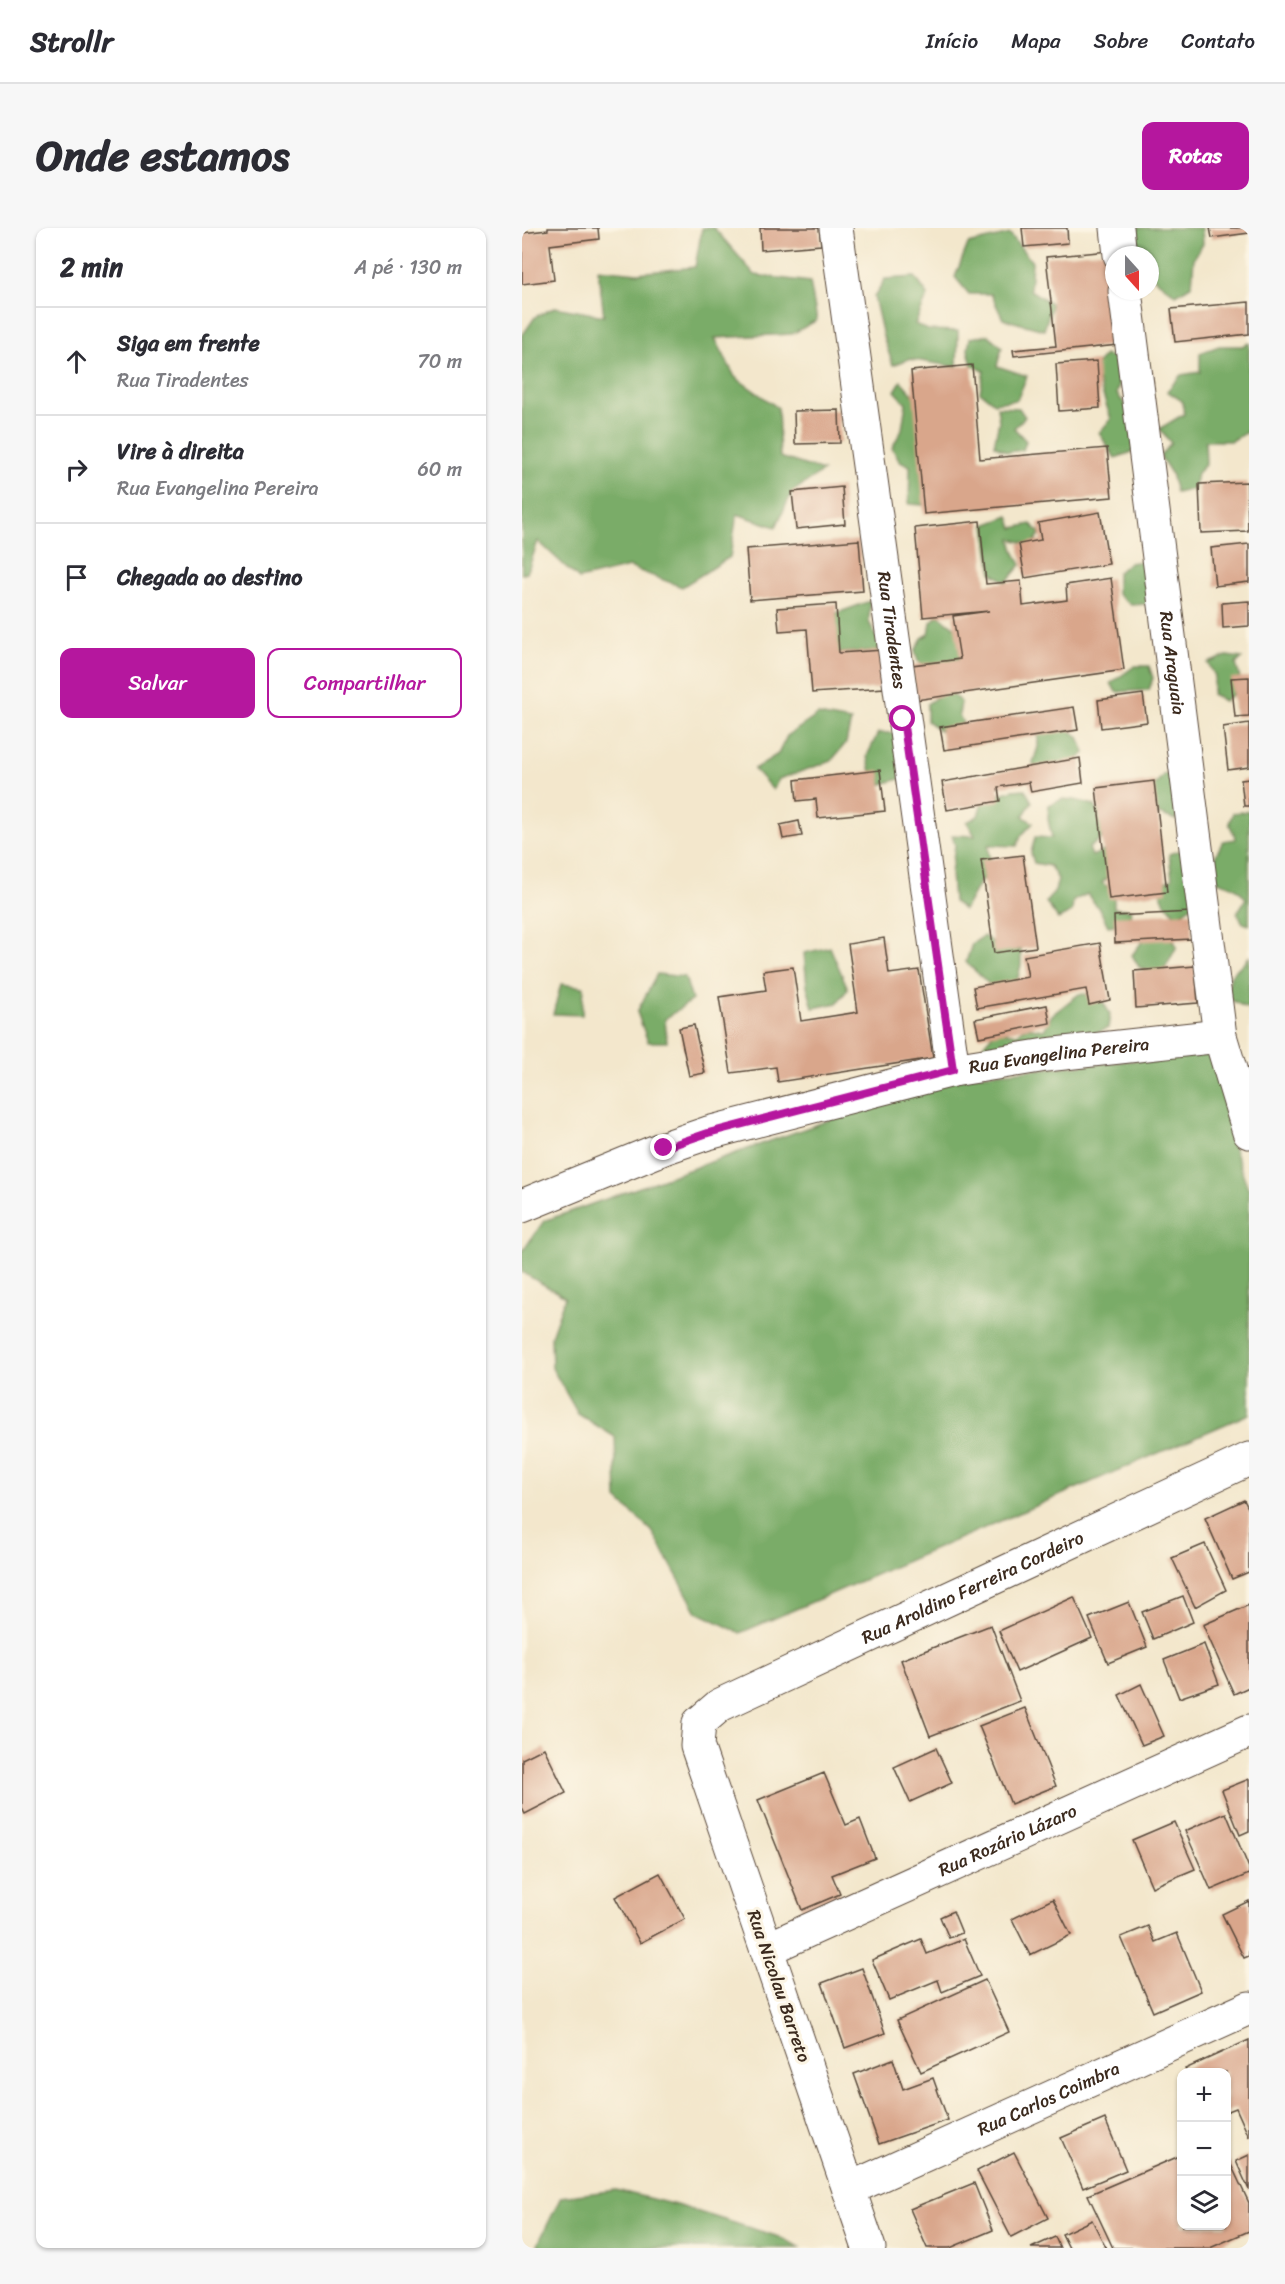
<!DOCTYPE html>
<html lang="pt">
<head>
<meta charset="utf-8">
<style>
	body { margin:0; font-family:Sriracha,sans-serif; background:#f7f7f7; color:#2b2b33 }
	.controls { position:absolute; right:18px; bottom:18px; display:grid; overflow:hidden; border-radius:12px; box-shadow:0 2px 4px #0004 }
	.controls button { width:54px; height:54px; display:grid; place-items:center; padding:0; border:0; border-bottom:2px solid #e1e1e2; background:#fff; color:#2b2b33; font:30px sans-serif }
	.compass { position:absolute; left:583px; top:18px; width:54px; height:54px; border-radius:50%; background:#fff; box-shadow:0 2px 4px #0004; rotate:159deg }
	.stop { position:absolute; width:18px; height:18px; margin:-14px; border:4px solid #b5179e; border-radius:50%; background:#fff }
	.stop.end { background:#b5179e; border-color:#fff; box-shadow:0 2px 6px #0008 }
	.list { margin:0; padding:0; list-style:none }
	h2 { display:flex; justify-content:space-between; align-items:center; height:78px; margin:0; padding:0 24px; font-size:26px }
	h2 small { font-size:20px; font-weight:400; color:#7c7c81 }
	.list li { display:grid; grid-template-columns:39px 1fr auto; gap:18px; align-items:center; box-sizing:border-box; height:108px; padding:0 24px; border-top:2px solid #e1e1e2 }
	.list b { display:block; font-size:22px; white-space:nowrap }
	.list p { margin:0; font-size:20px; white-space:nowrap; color:#7c7c81 }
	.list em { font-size:20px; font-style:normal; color:#7c7c81 }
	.actions { display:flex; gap:12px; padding:18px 24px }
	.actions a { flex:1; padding:14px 0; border:2px solid #b5179e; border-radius:12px; text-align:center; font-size:21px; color:#b5179e }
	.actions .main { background:#b5179e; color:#fff }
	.icon { flex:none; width:33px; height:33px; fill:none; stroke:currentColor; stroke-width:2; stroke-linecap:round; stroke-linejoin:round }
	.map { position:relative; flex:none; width:727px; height:2020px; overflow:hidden; border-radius:12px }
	header { display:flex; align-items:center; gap:36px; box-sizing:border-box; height:84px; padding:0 30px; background:#fff; border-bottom:2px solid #e1e1e2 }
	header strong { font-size:28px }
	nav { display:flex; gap:33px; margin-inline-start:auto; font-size:21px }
	.intro { display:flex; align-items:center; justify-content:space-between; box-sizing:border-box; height:144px; padding:0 36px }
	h1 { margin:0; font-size:42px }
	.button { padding:15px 27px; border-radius:12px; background:#b5179e; color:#fff; font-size:21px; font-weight:700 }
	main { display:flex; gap:36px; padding:0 36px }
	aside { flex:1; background:#fff; border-radius:12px; box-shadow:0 2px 4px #0004 }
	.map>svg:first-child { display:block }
	.forest { fill:#7aac68; stroke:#5a6b43; stroke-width:1.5 }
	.building { fill:#d9a68b }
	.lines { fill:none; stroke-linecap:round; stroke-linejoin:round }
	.minor-casing { stroke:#574638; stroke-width:35 }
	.minor { stroke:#fff; stroke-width:33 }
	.route { stroke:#b5179e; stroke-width:8 }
	.labels { text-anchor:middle; stroke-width:6; stroke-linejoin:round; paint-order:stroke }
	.street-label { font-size:18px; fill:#3b2a1e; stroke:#fcf5e5 }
</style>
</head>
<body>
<header>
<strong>Strollr</strong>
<nav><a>Início</a><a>Mapa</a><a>Sobre</a><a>Contato</a></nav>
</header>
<div class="intro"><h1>Onde estamos</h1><a class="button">Rotas</a></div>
<main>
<aside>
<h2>2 min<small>A pé · 130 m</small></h2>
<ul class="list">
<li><svg class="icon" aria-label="ahead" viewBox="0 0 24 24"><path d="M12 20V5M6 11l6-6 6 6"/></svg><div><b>Siga em frente</b><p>Rua Tiradentes</p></div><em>70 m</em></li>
<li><svg class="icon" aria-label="right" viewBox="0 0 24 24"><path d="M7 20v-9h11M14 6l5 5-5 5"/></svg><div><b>Vire à direita</b><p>Rua Evangelina Pereira</p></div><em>60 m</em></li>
<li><svg class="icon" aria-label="arrive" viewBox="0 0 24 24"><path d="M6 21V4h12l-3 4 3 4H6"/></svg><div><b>Chegada ao destino</b></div></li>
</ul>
<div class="actions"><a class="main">Salvar</a><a>Compartilhar</a></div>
</aside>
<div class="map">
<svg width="727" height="2020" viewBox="0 0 727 2020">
	<rect width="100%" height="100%" fill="#fcf5e5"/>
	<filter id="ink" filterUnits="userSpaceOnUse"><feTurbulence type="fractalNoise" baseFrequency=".0167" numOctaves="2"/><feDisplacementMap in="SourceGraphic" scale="12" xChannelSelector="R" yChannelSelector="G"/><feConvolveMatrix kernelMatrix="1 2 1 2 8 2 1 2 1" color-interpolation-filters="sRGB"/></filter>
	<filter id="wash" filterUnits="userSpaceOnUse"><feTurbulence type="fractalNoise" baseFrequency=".008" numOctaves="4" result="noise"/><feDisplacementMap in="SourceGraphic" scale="24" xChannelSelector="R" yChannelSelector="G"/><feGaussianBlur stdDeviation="1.35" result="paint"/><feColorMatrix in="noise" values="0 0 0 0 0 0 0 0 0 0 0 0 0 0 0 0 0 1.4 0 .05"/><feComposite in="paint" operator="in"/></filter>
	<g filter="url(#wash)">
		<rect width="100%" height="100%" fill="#f3e7cc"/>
		<g class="forest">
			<path d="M180 0H192L233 47 288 54 295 92 270 106 193 110 213 149 256 180 258 229 301 243 270 264 254 299 215 286 208 329 160 359 107 339 57 351 16 313 5 345 0 346V108L13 89 33 79 82 88 76 41 116 45 173 39Z"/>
			<path d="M606 0H680L681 16 672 30 670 57 654 67 628 47V27H611Z"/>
			<path d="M488 6 510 34 508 62 530 76 522 102 481 91 469 66H447L433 49 446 16Z"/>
			<path d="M393 49 406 67 393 96 406 102 436 103 435 139 387 131 371 137 361 108 352 69 363 51Z"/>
			<path d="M466 107 480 119 475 138 505 148 495 172 472 175 458 164 462 143 450 137 446 122 448 110Z"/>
			<path d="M727 115V203L709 213H683L684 236 675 245 672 261 654 265 649 245 638 228 649 215 637 201 662 186 660 173 645 163 659 147 678 144V125L697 118H720Z"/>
			<path d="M583 127 594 131 601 139 595 166 606 180 616 222 593 230 577 205 589 191 576 152 568 143Z"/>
			<path d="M379 153 396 172 409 257 401 277 387 276 388 238 378 233 370 220 380 201 384 175 373 163Z"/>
			<path d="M475 179 497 180 503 189 492 200 504 213 501 222 485 224 472 217 477 193Z"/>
			<path d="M487 288 491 300 509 296 518 305 511 317 489 311 492 323 499 337 484 354 470 345 463 297Z"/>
			<path d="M621 333 627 349 624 376 609 377 595 366V345L607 335Z"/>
			<path d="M348 373 347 394 361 422 317 425 301 407V390Z"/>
			<path d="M416 387 440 405 441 420 438 431 406 440 396 433 393 423 400 410 407 406 409 394Z"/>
			<path d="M705 428 720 430 714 436 720 458 702 473 690 466 693 448 686 435Z"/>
			<path d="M613 438H627L631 450 627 462 594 464 589 455Z"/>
			<path d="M425 462 439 474 437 487 444 501 425 508 405 493V476Z"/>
			<path d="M296 487 329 493 324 515 309 533 257 551 251 562 232 541 256 526 265 508Z"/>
			<path d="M540 497 557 509 563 525 542 543 515 549 511 535 516 519V505Z"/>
			<path d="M356 505H378V551L353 558 345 528Z"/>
			<path d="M642 546 654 548V592L637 586 627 564Z"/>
			<path d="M503 561 510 574 501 588 511 595 499 608 495 618 466 617 469 641 456 657 442 682 431 673 429 645 433 617 430 607 453 608 445 594 456 588 461 571 491 562Z"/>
			<path d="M541 571 553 572 572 577 582 592 580 610 567 620 570 628 588 620 592 643 580 655 592 663V680L610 682 605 695 586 698 578 682 565 666 551 673 550 684 536 691 524 674 533 663 536 651 528 638 512 635 509 625 513 609 530 610 526 591 527 577Z"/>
			<path d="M727 583V697L721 695 715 685 724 671C715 657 703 655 687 651L691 633 701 613 714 611 707 595 711 585Z"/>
			<path d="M665 620 676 674 655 688 643 675 635 657 650 651 647 626Z"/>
			<path d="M625 707H648L655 718 639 748 617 739 610 727Z"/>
			<path d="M462 708 480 721 499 722V737L494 757 474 763 444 734 450 716Z"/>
			<path d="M308 719 326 761 315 775 291 780 285 758 282 725Z"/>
			<path d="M727 729V779L724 780 704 769 709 747Z"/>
			<path d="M135 746 163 749 170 772 143 791 145 814H126L115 784Z"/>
			<path d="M39 756 62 759 60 787 31 786Z"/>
			<path d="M557 766 577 767 588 786 586 800 568 808 459 826 462 816 474 802 495 806 504 799 522 802 530 787Z"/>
			<path d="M695 825 712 921 727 963V1186L218 1405 175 1384 130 1303 95 1271 93 1209 56 1186 30 1140 29 1108 43 1069 0 1044V1024L22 993 429 849Z"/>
			<path d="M94 1962 154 1977 254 2008 280 2020H18L16 2016 39 1969Z"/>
		</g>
		<g id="blocks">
			<g class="building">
				<path d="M26 0H76L77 11 28 17 32 52 0 56V5L26 2Z"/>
				<path d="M238 0H297L299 17 239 22Z"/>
				<path d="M500 0H545L546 15 502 19Z"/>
				<path d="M688 0H726L727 5 690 10Z"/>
				<path d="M587 23 596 117 492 128 491 122 534 118 524 29Z"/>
				<path d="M727 74V106L653 114 649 81Z"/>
				<path d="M575 133 578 180 537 183 534 136Z"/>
				<path d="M450 137 458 231 585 220 590 269 402 286 389 143Z"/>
				<path d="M317 182 318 215 273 216 272 183Z"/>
				<path d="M725 254 726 303 679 305 677 256Z"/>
				<path d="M320 259 323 296 274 301 270 264Z"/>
				<path d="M578 284 587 336 503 350 497 316 519 312 516 295Z"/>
				<path d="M458 293 464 356 499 353 501 378 545 372 544 357 589 350 602 442 394 472 390 437 438 431 431 388 467 383 401 389 393 300Z"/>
				<path d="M337 312 341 363 228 372 224 321Z"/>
				<path d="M727 316V354L693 358 689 320Z"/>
				<path d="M727 373V398L701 400 700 375Z"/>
				<path d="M314 376 317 425 361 422 363 460 290 465 285 401 257 403 255 380Z"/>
				<path d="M727 449V488L713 489 709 450Z"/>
				<path d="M621 466 625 494 579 500 576 472Z"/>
				<path d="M552 479 556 502 422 522 418 499Z"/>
				<path d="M727 495V539L706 542 701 499Z"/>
				<path d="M558 530 561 555 509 564 507 554 476 559 478 573 425 582 420 554Z"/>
				<path d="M358 542 363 583 296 590 294 571 275 573 273 552Z"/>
				<path d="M727 551V578H722L719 552Z"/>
				<path d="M632 553 645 664 587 671 574 560Z"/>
				<path d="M277 593 280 608 261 611 258 597Z"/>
				<path d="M501 627 514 719 472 725 459 632Z"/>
				<path d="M669 684 670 711 593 715 592 688Z"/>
				<path d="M362 710 367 746 397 742 411 830 256 854 254 839 209 845 197 769 244 762 241 743 271 739 279 793 336 784 326 716Z"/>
				<path d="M578 715 588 772 567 777 564 761 455 780 451 759 506 749 502 728Z"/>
				<path d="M673 738 676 775 614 780 612 743Z"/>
				<path d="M525 777 528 795 457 809 453 791Z"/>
				<path d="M172 797 183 845 167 848 157 800Z"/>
				<path d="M722 1272 727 1282V1344L710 1351 683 1290Z"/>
				<path d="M683 1316 704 1362 673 1379 650 1330Z"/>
				<path d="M661 1368 671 1394 631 1411 620 1384Z"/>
				<path d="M552 1369 570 1410 495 1444 477 1403Z"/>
				<path d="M607 1374 625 1419 586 1435 567 1390Z"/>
				<path d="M727 1377V1459L712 1466 681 1397Z"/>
				<path d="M469 1397 498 1473 408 1508 379 1432Z"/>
				<path d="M682 1416 697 1456 657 1470 642 1432Z"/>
				<path d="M619 1456 642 1508 620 1517 597 1467Z"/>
				<path d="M503 1480 534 1558 489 1576 457 1498Z"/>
				<path d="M22 1520 44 1565 3 1586 0 1580V1531Z"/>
				<path d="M414 1520 430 1555 388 1574 372 1539Z"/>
				<path d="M302 1545 324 1597 338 1591 353 1630 310 1647 318 1666 280 1682 236 1572Z"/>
				<path d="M727 1551V1603L718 1607 700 1562Z"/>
				<path d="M704 1585 727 1640V1646L689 1662 663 1603Z"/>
				<path d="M652 1594 673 1641 630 1659 610 1612Z"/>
				<path d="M138 1645 163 1691 118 1715 93 1669Z"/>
				<path d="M531 1671 549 1707 508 1727 490 1691Z"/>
				<path d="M727 1673V1728L722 1730 700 1686Z"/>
				<path d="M431 1683 440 1705 427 1710 418 1689Z"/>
				<path d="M626 1698 633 1714 655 1705 679 1763 631 1784 599 1709Z"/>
				<path d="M399 1711 405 1726 442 1711 458 1748 420 1764 416 1752 367 1772 350 1732Z"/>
				<path d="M340 1740 363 1805 323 1820 300 1755Z"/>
				<path d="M463 1752 487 1804 399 1844 375 1792Z"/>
				<path d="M727 1812V1909L714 1880 704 1884V1844H665L663 1841Z"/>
				<path d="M371 1831 381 1861 411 1850 426 1892 357 1916 332 1846Z"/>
				<path d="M583 1891 604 1942 561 1960 539 1910Z"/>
				<path d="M492 1924 526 1990 489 2009 455 1943Z"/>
				<path d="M704 1926 727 1975V2003L688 2020H591L566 1967 660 1927V1998H704Z"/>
				<path d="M727 1927V1962L714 1933Z"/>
				<path d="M452 1955 471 2002 428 2020H405L388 1981Z"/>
				<path d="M570 1992 584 2020H547L540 2006Z"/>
				<path d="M533 2009 538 2020H509Z"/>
			</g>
		</g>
	</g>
	<g filter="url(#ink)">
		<use href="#blocks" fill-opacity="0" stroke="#574638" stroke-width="1.5"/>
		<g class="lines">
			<defs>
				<g id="minor">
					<path id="s1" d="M314 0 431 842"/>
					<path d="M595 0 598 27"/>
					<path id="s2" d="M603 63 698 808 727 904"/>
					<path id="s3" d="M0 978 142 920 186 905 431 842 524 827 698 808"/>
					<path id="s4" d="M245 1721 727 1503"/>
					<path id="s5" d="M327 1961 727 1780"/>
					<path id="s6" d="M347 2020 175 1518 177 1495 198 1477 727 1231"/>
				</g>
			</defs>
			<use href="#minor" class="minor-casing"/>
			<use href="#minor" class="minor"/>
		</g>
	</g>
	<g class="lines" filter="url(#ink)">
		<path class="route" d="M142 920 186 905 431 842 381 491"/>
	</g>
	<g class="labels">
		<g class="street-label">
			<text dy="6" stroke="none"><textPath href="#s1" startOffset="406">Rua Tiradentes</textPath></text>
			<text dy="6" stroke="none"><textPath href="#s2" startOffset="375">Rua Araguaia</textPath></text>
			<text dy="6" stroke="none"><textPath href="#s3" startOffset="560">Rua Evangelina Pereira</textPath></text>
			<text dy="6" stroke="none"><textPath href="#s6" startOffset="860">Rua Aroldino Ferreira Cordeiro</textPath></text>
			<text dy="6" stroke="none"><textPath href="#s4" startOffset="264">Rua Rozário Lázaro</textPath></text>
			<text transform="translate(257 1758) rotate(71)" y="6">Rua Nicolau Barreto</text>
			<text dy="6" stroke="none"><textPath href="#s5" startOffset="219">Rua Carlos Coimbra</textPath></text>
		</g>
	</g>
</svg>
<div class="controls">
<button>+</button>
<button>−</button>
<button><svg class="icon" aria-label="layers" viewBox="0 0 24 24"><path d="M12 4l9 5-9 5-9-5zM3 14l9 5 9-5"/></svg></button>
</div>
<svg class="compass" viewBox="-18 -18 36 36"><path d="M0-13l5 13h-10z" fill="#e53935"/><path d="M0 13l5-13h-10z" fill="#7c7c81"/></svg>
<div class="stop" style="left:381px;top:491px"></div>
<div class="stop end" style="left:142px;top:920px"></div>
</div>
</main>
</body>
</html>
